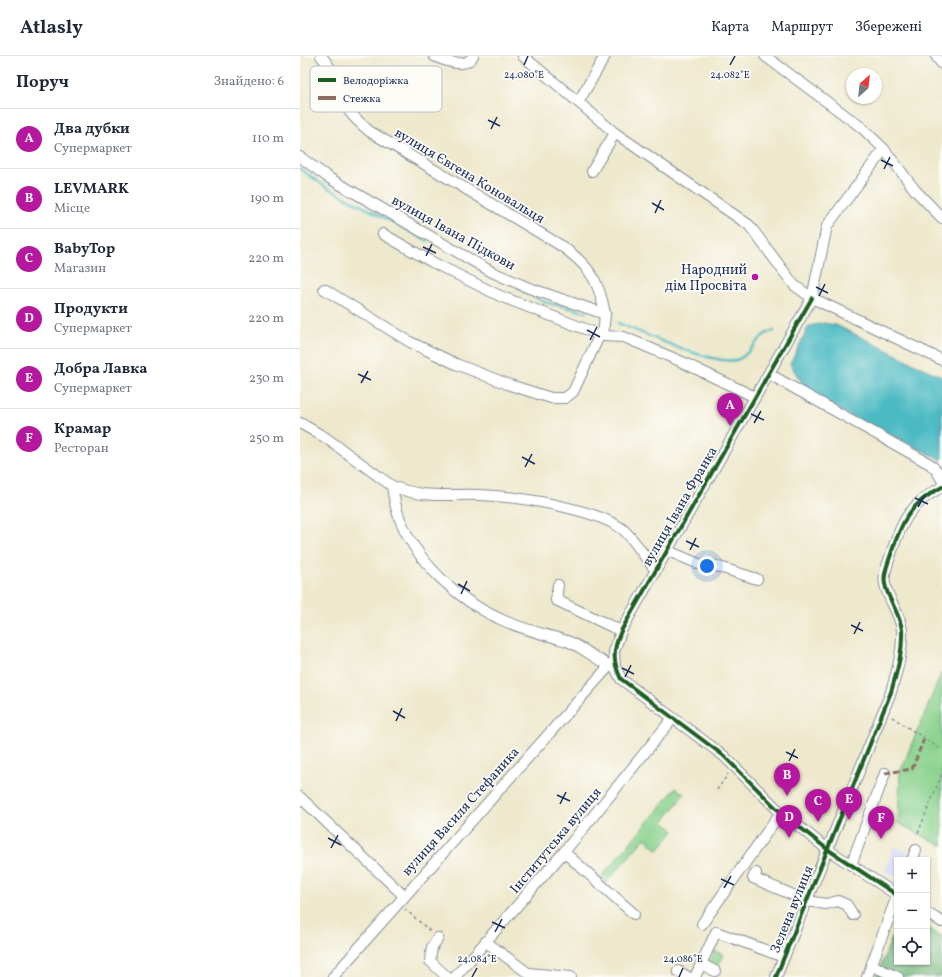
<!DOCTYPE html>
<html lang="uk">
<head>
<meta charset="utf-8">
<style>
	body { margin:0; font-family:Vollkorn,serif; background:#f2f2f3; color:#1f2937 }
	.controls { position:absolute; right:12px; bottom:12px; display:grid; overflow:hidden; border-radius:0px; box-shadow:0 1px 3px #0004 }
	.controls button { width:36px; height:36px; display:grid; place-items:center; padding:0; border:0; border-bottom:1px solid #e0e1e3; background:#fff; color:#1f2937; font:20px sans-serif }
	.compass { position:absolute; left:546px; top:12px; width:36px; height:36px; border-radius:50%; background:#fff; box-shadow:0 1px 3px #0004; rotate:27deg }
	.you { position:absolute; left:407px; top:510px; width:14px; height:14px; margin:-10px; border:3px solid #fff; border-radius:50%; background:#1a73e8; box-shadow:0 0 0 6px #1a73e833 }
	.badge { display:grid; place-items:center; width:26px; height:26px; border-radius:50%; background:#b5179e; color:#fff; font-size:13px; font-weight:700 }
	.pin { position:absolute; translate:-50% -33px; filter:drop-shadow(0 1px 2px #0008) }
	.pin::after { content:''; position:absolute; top:21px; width:14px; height:12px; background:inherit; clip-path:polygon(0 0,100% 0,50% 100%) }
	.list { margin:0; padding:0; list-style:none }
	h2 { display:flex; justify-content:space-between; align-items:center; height:52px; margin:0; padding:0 16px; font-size:17px }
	h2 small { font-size:13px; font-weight:400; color:#747a83 }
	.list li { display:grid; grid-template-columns:26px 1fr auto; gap:12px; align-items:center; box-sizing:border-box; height:60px; padding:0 16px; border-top:1px solid #e0e1e3 }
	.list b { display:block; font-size:15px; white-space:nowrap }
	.list p { margin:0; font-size:13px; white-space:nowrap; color:#747a83 }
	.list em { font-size:13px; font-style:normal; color:#747a83 }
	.icon { flex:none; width:22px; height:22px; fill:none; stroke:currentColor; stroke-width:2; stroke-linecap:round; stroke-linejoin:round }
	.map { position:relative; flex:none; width:642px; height:921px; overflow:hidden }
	header { display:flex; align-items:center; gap:24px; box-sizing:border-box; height:56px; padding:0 20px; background:#fff; border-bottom:1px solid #e0e1e3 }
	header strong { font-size:19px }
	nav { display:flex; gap:22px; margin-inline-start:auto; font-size:14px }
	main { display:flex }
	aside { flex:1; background:#fff }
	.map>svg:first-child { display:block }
	.built { fill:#d1d9f9 }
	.green { fill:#8ad28e; stroke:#528076 }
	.forest { fill:#6fb479; stroke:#45726c }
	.water { fill:#4cbac3; stroke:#347490 }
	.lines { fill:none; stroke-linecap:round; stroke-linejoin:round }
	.stream { stroke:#4cbac3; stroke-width:2.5 }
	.minor-casing { stroke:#848c95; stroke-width:12 }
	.path { stroke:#848c95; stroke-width:1.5; stroke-dasharray:3 3; stroke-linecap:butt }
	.minor { stroke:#fff; stroke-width:10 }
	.quiet { stroke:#8d6e63; stroke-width:3; stroke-dasharray:6 3; stroke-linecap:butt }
	.cycleway-casing { stroke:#fdfcf7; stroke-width:6 }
	.cycleway { stroke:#1b5e20; stroke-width:4 }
	.ticks { fill:none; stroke:#1b2f5e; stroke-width:1.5 }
	.poi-dot { fill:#b5179e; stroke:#fdfcf7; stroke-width:1.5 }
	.labels { text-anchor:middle; stroke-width:3.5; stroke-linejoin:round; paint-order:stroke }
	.street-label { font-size:14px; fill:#1b2f5e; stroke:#fdfcf7 }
	.poi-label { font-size:14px; fill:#1b2f5e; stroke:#fdfcf7; text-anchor:end }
	.key { fill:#fdfcf7; stroke:#b9bec9; stroke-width:1 }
	.key-label { font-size:11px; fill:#1b2f5e }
	.ticks-label { font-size:10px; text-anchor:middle; fill:#1b2f5e; stroke:#fdfcf7; stroke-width:3.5; stroke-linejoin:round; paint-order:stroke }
</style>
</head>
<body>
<header>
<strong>Atlasly</strong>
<nav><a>Карта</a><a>Маршрут</a><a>Збережені</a></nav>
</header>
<main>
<aside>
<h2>Поруч<small>Знайдено: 6</small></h2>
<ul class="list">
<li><span class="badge">A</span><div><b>Два дубки</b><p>Супермаркет</p></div><em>110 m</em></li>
<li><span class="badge">B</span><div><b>LEVMARK</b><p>Місце</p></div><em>190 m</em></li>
<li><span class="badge">C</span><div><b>BabyTop</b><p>Магазин</p></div><em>220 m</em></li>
<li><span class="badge">D</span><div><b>Продукти</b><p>Супермаркет</p></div><em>220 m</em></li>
<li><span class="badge">E</span><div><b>Добра Лавка</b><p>Супермаркет</p></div><em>230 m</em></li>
<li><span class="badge">F</span><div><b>Крамар</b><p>Ресторан</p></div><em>250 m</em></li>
</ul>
</aside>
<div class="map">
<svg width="642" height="921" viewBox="0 0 642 921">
	<rect width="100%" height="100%" fill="#fdfcf7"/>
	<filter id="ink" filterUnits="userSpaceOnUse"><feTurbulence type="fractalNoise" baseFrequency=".025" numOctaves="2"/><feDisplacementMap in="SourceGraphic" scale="8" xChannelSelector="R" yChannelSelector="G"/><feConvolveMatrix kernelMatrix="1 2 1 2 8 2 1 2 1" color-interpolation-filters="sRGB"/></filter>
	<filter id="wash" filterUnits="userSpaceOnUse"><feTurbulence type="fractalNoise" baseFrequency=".012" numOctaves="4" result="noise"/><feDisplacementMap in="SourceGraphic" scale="16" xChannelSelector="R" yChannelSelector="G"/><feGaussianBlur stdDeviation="0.9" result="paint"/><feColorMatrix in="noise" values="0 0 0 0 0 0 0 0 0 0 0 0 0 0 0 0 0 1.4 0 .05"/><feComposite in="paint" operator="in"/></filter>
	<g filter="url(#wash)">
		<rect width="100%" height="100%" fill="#eee8cc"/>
		<path class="built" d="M594 791 608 796 605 804H597V821L585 817Z"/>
		<g class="green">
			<path d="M642 616V790L598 767 600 716Z"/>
			<path d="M376 732 384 738 364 765 374 775 358 794 345 782 303 830 298 825Z"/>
			<path d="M415 895 423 899 419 908 415 912 411 910 410 906Z"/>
		</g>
		<path class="forest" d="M597 869V906H627V871L642 880V921H576Z"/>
		<path class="water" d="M523 267 536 269 642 321V404L511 341 490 308 509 270Z"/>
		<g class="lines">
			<g class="stream">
				<path d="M0 113 26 131 128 185"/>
				<path d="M218 232 244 246 286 256"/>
				<path d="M318 267C341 276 418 312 439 303 451 298 462 274 474 275"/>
			</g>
		</g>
	</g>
	<g filter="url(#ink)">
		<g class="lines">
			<defs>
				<g id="minor">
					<path d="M21 0C35 14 37 36 48 53 53 62 62 68 69 75L260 189C289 209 299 224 305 258"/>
					<path d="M134 0C145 5 166 13 173 0"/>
					<path d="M223 0 315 77 449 169 494 229 512 242 642 304"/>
					<path d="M465 0 561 71 584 93 615 134 642 162"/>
					<path d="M636 0 642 8"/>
					<path d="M279 45 305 0"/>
					<path d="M584 93 527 170 512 242 321 575 314 596 315 611 321 623 424 700 477 753 527 793 597 839"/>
					<path d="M0 101 29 122 192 216 229 232 305 258 303 280"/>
					<path d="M292 115 315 77"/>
					<path d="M83 178 132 206 200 240 303 280 324 281 380 305 455 341"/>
					<path d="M24 233 110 286 156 308 210 329 251 342H265L273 336 300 278"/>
					<path d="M469 318 630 408 637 415 642 424"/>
					<path d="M0 367 26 382 92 430C94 443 96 456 102 468 119 508 159 544 198 562 220 573 244 578 267 585 284 591 297 606 315 611"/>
					<path d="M92 430C124 443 146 438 179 439 215 440 292 452 321 472 332 479 345 503 356 514"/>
					<path d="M366 494 399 508 413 509 457 523"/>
					<path d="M258 529 256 544 321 575"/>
					<path d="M0 741 104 840"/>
					<path d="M264 796 334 858"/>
					<path d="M612 804 616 794"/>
					<path d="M551 809 585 717"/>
					<path d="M456 817 453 822 507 845 526 848 538 845 547 849 553 859"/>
					<path d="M627 857 642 866"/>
					<path d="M402 868 481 756"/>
					<path d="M138 882 132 891 130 905 147 921"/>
					<path d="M186 886 228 917 271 921"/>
					<path d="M401 908 415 915"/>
					<path d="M572 910 598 921"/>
					<path d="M378 915 388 921"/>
					<path d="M33 921 310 609"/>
					<path d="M155 921 264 796 373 662"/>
					<path d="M395 921 416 876 484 901"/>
					<path d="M476 921 591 636C597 615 603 596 602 574 600 557 588 544 585 528 583 519 587 510 590 501 601 467 609 448 642 431"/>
					<path d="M567 921 597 840"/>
				</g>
			</defs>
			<use href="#minor" class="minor-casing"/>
			<g class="path">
				<path d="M592 661 642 694"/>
				<path d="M417 734 428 718"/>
				<path d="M618 777 642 718"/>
				<path d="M105 853 131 876"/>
			</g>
			<use href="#minor" class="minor"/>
			<path class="quiet" d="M585 717 612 713 624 683"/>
			<defs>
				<g id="cycleway">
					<path d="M512 242 321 575C313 593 312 605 321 623L424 700 477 753 527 793 597 839"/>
					<path d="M476 921 591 636C597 615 603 596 602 574 600 557 588 544 585 528 583 519 587 510 590 501 601 467 609 448 642 431"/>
				</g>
			</defs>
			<use href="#cycleway" class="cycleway-casing"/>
			<use href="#cycleway" class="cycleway"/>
		</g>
	</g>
	<path class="ticks" d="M224 9 228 0M430 9 435 0M188 64 200 70M191 73 197 61M581 104 593 110M584 113 590 101M352 147 364 154M355 157 361 144M123 191 136 197M126 200 132 188M516 231 528 237M519 240 525 228M287 274 300 281M290 284 297 271M58 318 71 324M61 327 68 315M451 358 464 364M454 367 461 355M222 401 235 408M225 411 232 398M615 442 628 448M618 451 625 439M386 485 399 491M390 494 396 482M158 528 170 535M161 538 167 525M551 569 563 575M554 578 560 566M322 612 334 618M325 621 331 609M93 655 105 662M96 665 102 652M486 696 498 702M489 705 495 693M257 739 270 745M260 748 266 736M28 782 41 789M31 792 38 779M421 823 434 829M424 832 431 820M192 866 205 872M195 876 202 863M172 921 177 912M379 921 383 912"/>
	<circle class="poi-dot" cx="455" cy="221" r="4"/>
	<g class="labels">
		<g class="street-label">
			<text transform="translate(170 119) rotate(31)" y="5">вулиця Євгена Коновальця</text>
			<text transform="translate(154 176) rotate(29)" y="5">вулиця Івана Підкови</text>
			<text transform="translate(379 450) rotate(-60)" y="5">вулиця Івана Франка</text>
			<text transform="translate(160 755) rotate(-48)" y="5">вулиця Василя Стефаника</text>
			<text transform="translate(255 784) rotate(-50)" y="5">Інститутська вулиця</text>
			<text transform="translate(491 853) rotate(-68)" y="5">Зелена вулиця</text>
		</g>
		<g class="poi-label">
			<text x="447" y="218">Народний<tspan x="447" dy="16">дім Просвіта</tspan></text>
		</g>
	</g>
	<rect x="10" y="10" width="132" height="46" rx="6" class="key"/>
	<rect x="18" y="22" width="18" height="4" fill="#1b5e20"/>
	<rect x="18" y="40" width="18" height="4" fill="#8d6e63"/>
	<g class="key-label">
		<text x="43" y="28">Велодоріжка</text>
		<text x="43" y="46">Стежка</text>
	</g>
	<g class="ticks-label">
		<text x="224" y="22">24.080°E</text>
		<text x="430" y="22">24.082°E</text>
		<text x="177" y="906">24.084°E</text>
		<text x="383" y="906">24.086°E</text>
	</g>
</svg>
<div class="controls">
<button>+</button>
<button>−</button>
<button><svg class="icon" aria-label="locate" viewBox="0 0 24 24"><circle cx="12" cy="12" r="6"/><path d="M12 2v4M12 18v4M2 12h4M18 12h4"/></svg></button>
</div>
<svg class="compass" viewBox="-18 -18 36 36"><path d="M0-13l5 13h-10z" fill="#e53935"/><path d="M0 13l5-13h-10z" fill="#747a83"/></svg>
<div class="you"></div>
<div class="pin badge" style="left:430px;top:370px">A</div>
<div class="pin badge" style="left:487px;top:740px">B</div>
<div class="pin badge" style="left:518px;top:766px">C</div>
<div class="pin badge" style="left:489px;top:782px">D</div>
<div class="pin badge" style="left:549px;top:764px">E</div>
<div class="pin badge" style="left:581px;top:783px">F</div>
</div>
</main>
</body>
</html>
